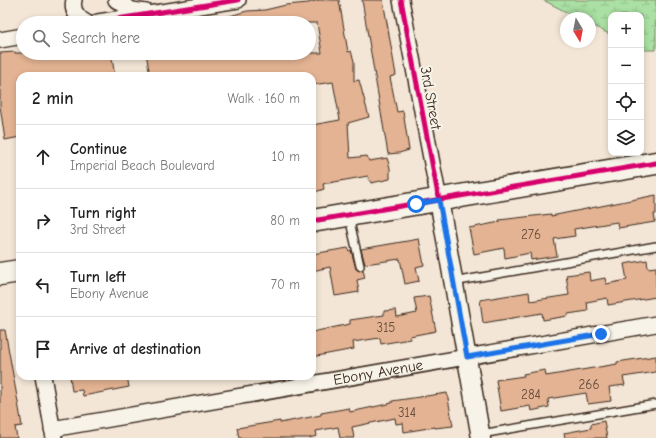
<!DOCTYPE html>
<html lang="en">
<head>
<meta charset="utf-8">
<style>
	body { margin:0; font-family:"Comic Neue",sans-serif; background:#f6f6f6; color:#222 }
	.controls { position:absolute; right:12px; top:12px; display:grid; overflow:hidden; border-radius:8px; box-shadow:0 2px 6px #0003 }
	.controls button { width:36px; height:36px; display:grid; place-items:center; padding:0; border:0; border-bottom:1px solid #e0e0e0; background:#fff; color:#222; font:20px sans-serif }
	.compass { position:absolute; left:560px; top:12px; width:36px; height:36px; border-radius:50%; background:#fff; box-shadow:0 2px 6px #0003; rotate:170deg }
	.stop { position:absolute; width:12px; height:12px; margin:-9px; border:3px solid #1a73e8; border-radius:50%; background:#fff }
	.stop.end { background:#1a73e8; border-color:#fff; box-shadow:0 1px 4px #0008 }
	.list { margin:0; padding:0; list-style:none }
	h2 { display:flex; justify-content:space-between; align-items:center; height:52px; margin:0; padding:0 16px; font-size:17px }
	h2 small { font-size:13px; font-weight:400; color:#767676 }
	.list li { display:grid; grid-template-columns:26px 1fr auto; gap:12px; align-items:center; box-sizing:border-box; height:64px; padding:0 16px; border-top:1px solid #e0e0e0 }
	.list b { display:block; font-size:15px; white-space:nowrap }
	.list p { margin:0; font-size:13px; white-space:nowrap; color:#767676 }
	.list em { font-size:13px; font-style:normal; color:#767676 }
	.icon { flex:none; width:22px; height:22px; fill:none; stroke:currentColor; stroke-width:2; stroke-linecap:round; stroke-linejoin:round }
	.map { position:relative; flex:none; width:656px; height:438px; overflow:hidden }
	.search { position:absolute; background:#fff; box-shadow:0 2px 6px #0003; left:16px; top:16px; width:300px; height:44px; display:flex; align-items:center; gap:10px; box-sizing:border-box; padding:0 14px; border-radius:22px; color:#767676; font-size:15px }
	.panel { position:absolute; background:#fff; box-shadow:0 2px 6px #0003; left:16px; top:72px; width:300px; height:308px; border-radius:12px }
	.map>svg:first-child { display:block }
	.wetland { fill:url(#wetland-marsh); stroke:#728560 }
	.building { fill:#e3b393; stroke:#3b2a1e }
	.lines { fill:none; stroke-linecap:round; stroke-linejoin:round }
	.service-casing { stroke:#3b2a1e; stroke-width:10 }
	.minor-casing { stroke:#3b2a1e; stroke-width:18 }
	.tertiary-casing { stroke:#3b2a1e; stroke-width:21 }
	.primary-casing { stroke:#3b2a1e; stroke-width:25 }
	.service { stroke:#f7f3e8; stroke-width:7 }
	.minor { stroke:#f7f3e8; stroke-width:15 }
	.tertiary { stroke:#f7f3e8; stroke-width:18 }
	.primary { stroke:#f7f3e8; stroke-width:22 }
	.cycleway-casing { stroke:#f7f3e8; stroke-width:8 }
	.cycleway { stroke:#d6006c; stroke-width:5 }
	.route { stroke:#1a73e8; stroke-width:5 }
	.labels { text-anchor:middle; stroke-width:4; stroke-linejoin:round; paint-order:stroke }
	.number-label { font-size:13px; fill:#654c3b }
	.street-label { font-size:15px; fill:#3b2a1e; stroke:#f7f3e8 }
</style>
</head>
<body>
<div class="map">
<svg width="656" height="438" viewBox="0 0 656 438">
	<defs>
		<pattern id="wetland-marsh" width="20" height="14" patternUnits="userSpaceOnUse"><rect width="20" height="14" fill="#aae0a3"/><path d="M1 5h8M5 5V1M11 12h8M15 12V8" fill="none" stroke="#93c08c"/></pattern>
	</defs>
	<rect width="100%" height="100%" fill="#f3e6d7"/>
	<filter id="ink" filterUnits="userSpaceOnUse"><feTurbulence type="fractalNoise" baseFrequency=".025" numOctaves="2"/><feDisplacementMap in="SourceGraphic" scale="8" xChannelSelector="R" yChannelSelector="G"/><feConvolveMatrix kernelMatrix="1 2 1 2 8 2 1 2 1" color-interpolation-filters="sRGB"/></filter>
	<g filter="url(#ink)">
		<path class="wetland" d="M543 0H656V50H641V15H611V35L590 24V18H578Z"/>
		<g class="building">
			<path d="M319 0H339L348 52 351 51 354 61V81L359 80 369 117 348 123 350 158 367 156 369 161 387 158 390 168V179L371 183 368 176 323 184 324 189 312 193V125L340 120 333 82 312 85V76H150L146 53H322L317 23H217L216 20 247 11 265 10 286 5 308 3Z"/>
			<path d="M362 0H383L396 75 390 77 397 112 403 111 409 150 399 153 388 154Z"/>
			<path d="M15 52V53H111L115 76H20V137L5 140 0 106V53Z"/>
			<path d="M656 195V214H654L655 222 618 228 617 222 574 229 575 236 554 239 557 256 531 260 530 253 505 258 504 248 474 254 469 228 500 222 499 220 551 214V216Z"/>
			<path d="M419 239 424 265 416 267 419 281 405 284 400 259 365 264 361 249Z"/>
			<path d="M348 248 349 251 351 250 356 269 359 271 363 270 365 278 357 280 359 292 335 296 330 267 312 271V254Z"/>
			<path d="M647 260 648 268 656 267V297L608 305 607 298 587 302 588 311 568 314V316L543 320 542 313 483 323 480 300 529 292 530 301 569 295 566 275 589 272 590 281 605 278 606 284 627 280 624 264Z"/>
			<path d="M429 296 436 331 410 336V339L381 344 380 338 353 342 354 349 312 357V332L350 324V320L384 315V311L396 310 397 317 417 313 414 298Z"/>
			<path d="M0 330H5L19 408 22 426 15 427 17 438H0Z"/>
			<path d="M656 356V372L623 377 625 385 609 387 611 401 588 404 586 393 548 399 549 407 531 411 530 406 501 411 496 380 524 376 523 374 545 370 546 376 617 364V362Z"/>
			<path d="M70 376H127L129 387 83 396 82 390 72 391Z"/>
			<path d="M447 393 453 426 435 428V427L404 432 403 423 396 424 395 418 352 427 354 438H340L338 427 316 431 317 436 309 438H239L237 428 280 421V423L321 415V413L349 408 350 412 392 403V401Z"/>
			<path d="M604 421 607 438H565L564 433 591 428V424Z"/>
		</g>
		<g class="lines">
			<defs>
				<g id="service">
					<path d="M349 217 360 266"/>
					<path d="M453 282 656 246"/>
					<path d="M481 434 656 404"/>
				</g>
				<g id="minor">
					<path d="M74 0C71 11 78 18 87 23"/>
					<path d="M116 0 132 10 146 12"/>
					<path d="M401 0 439 200"/>
					<path d="M98 22 238 0"/>
					<path d="M0 40 23 36"/>
					<path d="M43 376 54 438"/>
					<path id="s1" d="M52 429 656 324"/>
				</g>
				<path id="tertiary" d="M439 200 481 438"/>
				<g id="primary">
					<path d="M312 221 656 163"/>
					<path d="M0 274 20 271"/>
				</g>
			</defs>
			<use href="#service" class="service-casing"/>
			<use href="#minor" class="minor-casing"/>
			<use href="#tertiary" class="tertiary-casing"/>
			<use href="#primary" class="primary-casing"/>
			<use href="#service" class="service"/>
			<use href="#minor" class="minor"/>
			<use href="#tertiary" class="tertiary"/>
			<use href="#primary" class="primary"/>
			<defs>
				<g id="cycleway">
					<path d="M401 0 439 200"/>
					<path d="M98 22 238 0"/>
					<path d="M312 221 656 163"/>
				</g>
			</defs>
			<use href="#cycleway" class="cycleway-casing"/>
			<use href="#cycleway" class="cycleway"/>
		</g>
	</g>
	<g class="lines" filter="url(#ink)">
		<path class="route" d="M416 204 439 200 467 357 601 334"/>
	</g>
	<g class="labels">
		<g class="number-label">
			<text x="531" y="239">276</text>
			<text x="386" y="332">315</text>
			<text x="589" y="389">266</text>
			<text x="531" y="399">284</text>
			<text x="407" y="417">314</text>
		</g>
		<g class="street-label">
			<text transform="translate(431 98) rotate(80)" y="5">3rd Street</text>
			<text dy="5" stroke="none"><textPath href="#s1" startOffset="331">Ebony Avenue</textPath></text>
		</g>
	</g>
</svg>
<div class="controls">
<button>+</button>
<button>−</button>
<button><svg class="icon" aria-label="locate" viewBox="0 0 24 24"><circle cx="12" cy="12" r="6"/><path d="M12 2v4M12 18v4M2 12h4M18 12h4"/></svg></button>
<button><svg class="icon" aria-label="layers" viewBox="0 0 24 24"><path d="M12 4l9 5-9 5-9-5zM3 14l9 5 9-5"/></svg></button>
</div>
<svg class="compass" viewBox="-18 -18 36 36"><path d="M0-13l5 13h-10z" fill="#e53935"/><path d="M0 13l5-13h-10z" fill="#767676"/></svg>
<div class="stop" style="left:416px;top:204px"></div>
<div class="stop end" style="left:601px;top:334px"></div>
<div class="search"><svg class="icon" aria-label="search" viewBox="0 0 24 24"><circle cx="10" cy="10" r="6"/><path d="M15 15l6 6"/></svg>Search here</div>
<section class="panel">
<h2>2 min<small>Walk · 160 m</small></h2>
<ul class="list">
<li><svg class="icon" aria-label="ahead" viewBox="0 0 24 24"><path d="M12 20V5M6 11l6-6 6 6"/></svg><div><b>Continue</b><p>Imperial Beach Boulevard</p></div><em>10 m</em></li>
<li><svg class="icon" aria-label="right" viewBox="0 0 24 24"><path d="M7 20v-9h11M14 6l5 5-5 5"/></svg><div><b>Turn right</b><p>3rd Street</p></div><em>80 m</em></li>
<li><svg class="icon" aria-label="left" viewBox="0 0 24 24"><path d="M17 20v-9H6M10 6l-5 5 5 5"/></svg><div><b>Turn left</b><p>Ebony Avenue</p></div><em>70 m</em></li>
<li><svg class="icon" aria-label="arrive" viewBox="0 0 24 24"><path d="M6 21V4h12l-3 4 3 4H6"/></svg><div><b>Arrive at destination</b></div></li>
</ul>
</section>
</div>
</body>
</html>
